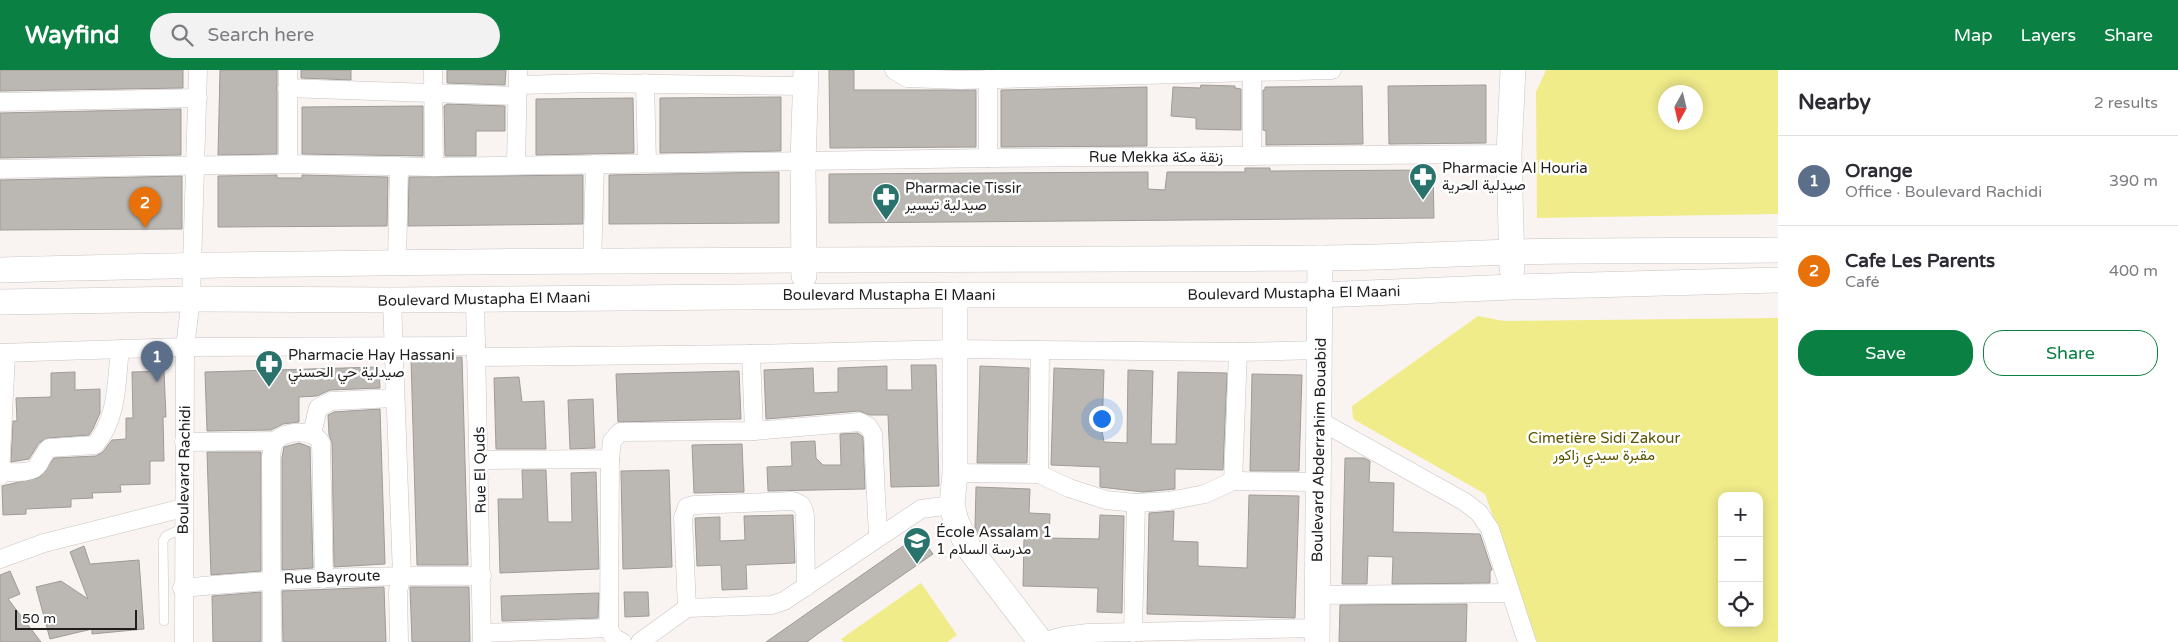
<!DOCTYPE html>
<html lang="en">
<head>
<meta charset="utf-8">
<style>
	body { margin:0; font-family:"Varela Round",Vazirmatn,sans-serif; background:#f2f2f3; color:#2b2b33 }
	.controls { position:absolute; right:15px; bottom:15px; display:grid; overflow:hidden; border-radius:10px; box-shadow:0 2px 12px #0003 }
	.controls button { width:45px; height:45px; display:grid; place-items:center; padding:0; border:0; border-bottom:1px solid #e1e1e2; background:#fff; color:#2b2b33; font:25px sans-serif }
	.compass { position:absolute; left:1658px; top:15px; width:45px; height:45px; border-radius:50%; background:#fff; box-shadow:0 2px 12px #0003; rotate:188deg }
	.scale { position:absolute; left:15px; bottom:12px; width:122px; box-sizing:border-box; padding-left:5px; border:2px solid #211f1e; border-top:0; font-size:14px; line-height:18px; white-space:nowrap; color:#211f1e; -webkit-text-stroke:4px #fff; paint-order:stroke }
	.you { position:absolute; left:1101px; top:348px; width:18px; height:18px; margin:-12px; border:4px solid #fff; border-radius:50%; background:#1a73e8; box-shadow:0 0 0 8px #1a73e833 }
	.badge { display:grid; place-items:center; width:32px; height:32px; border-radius:50%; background:#0b8043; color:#fff; font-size:16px; font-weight:700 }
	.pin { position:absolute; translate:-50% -41px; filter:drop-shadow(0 1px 2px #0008) }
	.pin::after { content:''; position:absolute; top:26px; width:18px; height:15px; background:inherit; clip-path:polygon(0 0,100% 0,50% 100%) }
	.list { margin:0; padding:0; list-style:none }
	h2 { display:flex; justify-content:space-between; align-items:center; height:65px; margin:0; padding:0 20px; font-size:21px }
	h2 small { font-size:16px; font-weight:400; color:#7c7c81 }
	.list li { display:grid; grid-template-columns:32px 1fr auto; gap:15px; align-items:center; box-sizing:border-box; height:90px; padding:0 20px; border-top:1px solid #e1e1e2 }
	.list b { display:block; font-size:19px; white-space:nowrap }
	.list p { margin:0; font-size:16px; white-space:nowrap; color:#7c7c81 }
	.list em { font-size:16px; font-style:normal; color:#7c7c81 }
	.actions { display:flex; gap:10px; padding:15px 20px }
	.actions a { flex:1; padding:11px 0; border:1px solid #0b8043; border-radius:20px; text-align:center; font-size:18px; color:#0b8043 }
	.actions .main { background:#0b8043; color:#fff }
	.icon { flex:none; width:28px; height:28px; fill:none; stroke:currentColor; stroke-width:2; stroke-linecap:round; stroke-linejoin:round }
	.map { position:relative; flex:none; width:1778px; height:572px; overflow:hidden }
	header { display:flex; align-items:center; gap:30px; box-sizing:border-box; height:70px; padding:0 25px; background:#0b8043; color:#fff }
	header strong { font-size:24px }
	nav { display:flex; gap:28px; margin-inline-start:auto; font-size:18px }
	.search { width:350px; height:45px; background:#f2f2f3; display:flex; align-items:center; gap:12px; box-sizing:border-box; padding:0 18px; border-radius:28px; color:#7c7c81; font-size:19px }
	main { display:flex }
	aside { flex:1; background:#fff }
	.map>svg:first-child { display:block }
	.green { fill:#f0ec8a; fill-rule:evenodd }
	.building { fill:#bbb8b4; stroke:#9e9b98 }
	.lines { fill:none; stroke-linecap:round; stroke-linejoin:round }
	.lane-casing { stroke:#c9c4c2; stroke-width:10 }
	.street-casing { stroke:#c9c4c2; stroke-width:19 }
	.secondary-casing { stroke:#c9c4c2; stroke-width:26 }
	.lane { stroke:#fff; stroke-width:9 }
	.street { stroke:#fff; stroke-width:18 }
	.secondary { stroke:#fff; stroke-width:25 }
	.labels { text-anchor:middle; stroke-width:5; stroke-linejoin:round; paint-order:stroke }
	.street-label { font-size:15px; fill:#211f1e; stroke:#fff }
	.poi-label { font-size:15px; fill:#211f1e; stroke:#fff; text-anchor:start }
	.park-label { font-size:15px; fill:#595400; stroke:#fff }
</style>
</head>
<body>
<header>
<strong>Wayfind</strong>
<div class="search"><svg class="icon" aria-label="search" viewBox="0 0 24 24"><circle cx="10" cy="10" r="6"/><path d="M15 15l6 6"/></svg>Search here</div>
<nav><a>Map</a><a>Layers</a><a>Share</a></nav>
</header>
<main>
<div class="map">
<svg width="1778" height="572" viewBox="0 0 1778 572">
	<rect width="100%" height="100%" fill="#f9f4f2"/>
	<g class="green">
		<path d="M1546 0H1778V144L1537 148 1536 22ZM1696 22V52H1666V22Z"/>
		<path d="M1478 246 1504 251 1778 248V572H1537L1485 424 1353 349 1352 336ZM1722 426H1759V553H1722Z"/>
		<path d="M921 513 957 565 947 572H843L841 569Z"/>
	</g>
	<g class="building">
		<path d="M0 0H183V18L0 21Z"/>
		<path d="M220 0H277V84L218 85Z"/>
		<path d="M301 0H351V10L301 8Z"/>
		<path d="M447 0H506L505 15 447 13Z"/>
		<path d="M829 0H854V20H976V77L830 78Z"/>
		<path d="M1201 15 1235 16V18L1241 19V60L1196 59V48L1171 46 1173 17 1200 18Z"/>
		<path d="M1486 15V73L1389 74 1388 16Z"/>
		<path d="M1362 16 1363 74 1266 75V61L1263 60V20H1265V17Z"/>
		<path d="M1147 17V76L1001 77V20Z"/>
		<path d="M781 27V81L660 83V28Z"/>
		<path d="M633 28 634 83 536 85V29Z"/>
		<path d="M447 34 505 36V61H476V86H445L444 36Z"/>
		<path d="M423 36V86L302 84V37Z"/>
		<path d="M181 39V85L0 88V43Z"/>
		<path d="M1245 98H1270V101L1433 100 1434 148 829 153V104L1148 102V119L1165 120 1167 102H1245Z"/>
		<path d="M779 102V153L609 154V105Z"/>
		<path d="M277 105V108H302V105L388 107 387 156 218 157V106Z"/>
		<path d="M583 105V154L408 156 409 107Z"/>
		<path d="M182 106V159L0 160V110Z"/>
		<path d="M462 287 468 495H417L411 289Z"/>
		<path d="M911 295H936L939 416 891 417 888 345H870L859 341 766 349 764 300 813 298 814 323 838 322V298L887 296V320H912Z"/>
		<path d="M980 296 1029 298 1027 393H977Z"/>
		<path d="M379 297 380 318 330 320 317 326 299 327V352L283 354 271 360 207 361 205 302Z"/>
		<path d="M1054 298 1104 300 1102 361 1104 372 1127 373 1128 300 1153 301 1151 374H1176L1178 302 1227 303 1223 400 1175 399V419L1143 422 1100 417V397L1051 395Z"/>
		<path d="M164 301 166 347H163L164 391H150V414L120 415 121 422 92 423 93 428 71 429V437L26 439V444L3 445 2 416 40 407 54 388 96 386 103 382 112 370 126 369V348H133L132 302Z"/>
		<path d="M739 301 741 349 618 352 616 304Z"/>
		<path d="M75 302V320L100 319V343L93 359 89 365 48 368 39 373 29 389 11 392 13 351H17L16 328 51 327V303Z"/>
		<path d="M1252 304 1302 305 1299 401H1250Z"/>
		<path d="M519 307 522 332 544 331 546 379H496L494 308Z"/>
		<path d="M593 329 595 378 570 379 568 330Z"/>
		<path d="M380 339 385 494 334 497 332 373 329 365 328 345 334 342Z"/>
		<path d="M858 363 863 367 865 419 768 421 767 397 792 396 791 372 815 371 816 388 823 395H841L840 364Z"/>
		<path d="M299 373 310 377 313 498 282 500V388L284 377Z"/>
		<path d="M742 374 744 422 694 423 692 375Z"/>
		<path d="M207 382H261V501L211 505Z"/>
		<path d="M1345 388H1364L1370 391 1369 412 1394 413 1393 462 1480 464 1492 500 1490 501V513L1392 514 1393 487 1368 486 1367 514H1342Z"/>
		<path d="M522 400H546L548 452H572L571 403 596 402 599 499 500 503 498 429H523Z"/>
		<path d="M669 400 672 497 623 499 621 401Z"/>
		<path d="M976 417 1030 419 1029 443 1050 444 1049 468 1099 469 1100 445 1124 446 1122 543 1097 542 1098 518 1023 516 1024 467 979 466 975 458Z"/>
		<path d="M1249 425 1299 426 1295 548 1147 544 1149 443 1174 441 1173 471 1198 472V496L1247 498Z"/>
		<path d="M793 445 795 493 746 495 747 519 722 520 721 495 697 496 695 448 720 447V471L745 470 744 446Z"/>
		<path d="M919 465 933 484 819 563 807 572H766Z"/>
		<path d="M84 476 90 494 139 490 144 559 92 564V559L50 569 36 517 61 511 88 529 70 482Z"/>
		<path d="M10 501 20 524 8 529 41 572H0V505Z"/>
		<path d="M384 517 386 572H283L282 521Z"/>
		<path d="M410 517H469L470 572H412Z"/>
		<path d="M261 522V572H213L212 526Z"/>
		<path d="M624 522H648L649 546 625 547Z"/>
		<path d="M599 523 598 548 502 551 501 526Z"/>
		<path d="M1467 534 1466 572H1339L1340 535Z"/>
	</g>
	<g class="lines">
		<defs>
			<path id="lane" d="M164 551 163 471 166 466 183 458"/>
			<g id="street">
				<path d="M288 0V94"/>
				<path d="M433 0 434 97"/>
				<path d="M894 0 907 8 961 10 1332 0"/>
				<path d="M645 13 647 92"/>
				<path d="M518 15 593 13 806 16"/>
				<path d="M287 18 517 26"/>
				<path d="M0 32 198 28"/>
				<path d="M1252 86V0"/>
				<path d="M988 88V9"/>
				<path d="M516 94 518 0"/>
				<path d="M0 99 288 94 434 97 988 88 1509 84"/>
				<path d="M397 192 399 96"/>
				<path d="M592 193 595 94"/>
				<path d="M475 228 482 572"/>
				<path d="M392 230 402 505 398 521 399 572"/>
				<path d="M0 283 185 277 476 276"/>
				<path d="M751 284 754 361"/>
				<path d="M476 287 751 284 956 279 1238 282 1320 280"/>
				<path d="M1320 351 1465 432 1479 443 1490 459 1527 572"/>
				<path d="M312 364 318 338 331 331 395 328"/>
				<path d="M184 372 276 371"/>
				<path d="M480 390 610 389 612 371 620 362 754 361 860 352 868 356 873 364 878 466"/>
				<path d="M0 402C10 402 33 404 38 395 42 389 43 384 49 378L95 375C118 348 116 313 120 279"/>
				<path d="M955 403 1039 404 1069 418 1106 430 1136 433 1169 431 1205 424 1233 411 1319 412"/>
				<path d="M1039 404 1040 281"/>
				<path d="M0 406 6 283"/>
				<path d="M1233 411 1238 282"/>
				<path d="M0 489 44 473 183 438"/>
				<path d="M182 518C282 508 382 505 482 506"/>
				<path d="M1317 525 1510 523"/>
				<path d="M687 538 683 448 687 437 694 435 792 431C802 433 804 437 805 447L806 517"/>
				<path d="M609 558 610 389"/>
				<path d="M482 563 609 558 613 567 622 572"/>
				<path d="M1133 563 1136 433"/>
				<path d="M184 572 185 277 191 229 198 0"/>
				<path d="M272 572 271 387C272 381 272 376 275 371 286 360 314 359 321 373L324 509"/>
				<path d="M640 572 687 538 772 535 784 531 921 439 952 435"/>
				<path d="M1042 572 1064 566 1088 563 1317 558"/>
			</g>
			<g id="secondary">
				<path d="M1512 199 1509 84 1513 0"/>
				<path d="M0 200C438 188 876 191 1313 188 1379 188 1444 184 1510 182 1599 180 1689 181 1778 180"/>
				<path d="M804 206 803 92 806 0"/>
				<path d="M955 225V403L952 435 956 451 968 477 1041 572"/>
				<path d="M0 232 191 229 392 230 955 225H1320L1513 217 1778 210"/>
				<path d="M1317 572 1320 188"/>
			</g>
		</defs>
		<use href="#lane" class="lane-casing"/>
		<use href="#street" class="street-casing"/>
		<use href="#secondary" class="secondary-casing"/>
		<use href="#lane" class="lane"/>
		<use href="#street" class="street"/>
		<use href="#secondary" class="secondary"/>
	</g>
	<defs>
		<symbol id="pharmacy-pin" viewBox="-11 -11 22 30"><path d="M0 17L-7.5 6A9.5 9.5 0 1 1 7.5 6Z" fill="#2a736c" stroke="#fff"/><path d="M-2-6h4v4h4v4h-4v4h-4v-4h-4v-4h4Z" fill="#fff"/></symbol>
		<symbol id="school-pin" viewBox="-11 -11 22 30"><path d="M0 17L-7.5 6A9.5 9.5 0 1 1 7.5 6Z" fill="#2a736c" stroke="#fff"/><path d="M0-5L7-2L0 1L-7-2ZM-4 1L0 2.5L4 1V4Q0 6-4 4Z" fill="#fff"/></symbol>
	</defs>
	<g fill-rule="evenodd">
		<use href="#pharmacy-pin" x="1407" y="91" width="32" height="43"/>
		<use href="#pharmacy-pin" x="870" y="111" width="32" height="43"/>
		<use href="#pharmacy-pin" x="253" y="278" width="32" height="43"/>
		<use href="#school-pin" x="901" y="455" width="32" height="43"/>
	</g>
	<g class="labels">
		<g class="street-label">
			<text x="1156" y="92">Rue Mekka زنقة مكة</text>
			<text transform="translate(1294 223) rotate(-1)" y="5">Boulevard Mustapha El Maani</text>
			<text x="889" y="230">Boulevard Mustapha El Maani</text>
			<text transform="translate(484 229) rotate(-1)" y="5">Boulevard Mustapha El Maani</text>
			<text transform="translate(1319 380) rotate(-89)" y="5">Boulevard Abderrahim Bouabid</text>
			<text transform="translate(184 400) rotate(-89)" y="5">Boulevard Rachidi</text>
			<text transform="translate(480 400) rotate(-91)" y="5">Rue El Quds</text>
			<text transform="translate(332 507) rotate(-2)" y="5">Rue Bayroute</text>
		</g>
		<g class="poi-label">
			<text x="1442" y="103">Pharmacie Al Houria<tspan x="1442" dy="17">صيدلية الحرية</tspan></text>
			<text x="905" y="123">Pharmacie Tissir<tspan x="905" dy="17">صيدلية تيسير</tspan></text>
			<text x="288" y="290">Pharmacie Hay Hassani<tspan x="288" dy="17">صيدلية حي الحسني</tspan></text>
			<text x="936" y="467">École Assalam 1<tspan x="936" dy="17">مدرسة السلام 1</tspan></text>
		</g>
		<g class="park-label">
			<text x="1604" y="373">Cimetière Sidi Zakour<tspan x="1604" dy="17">مقبرة سيدي زاكور</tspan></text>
		</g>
	</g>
</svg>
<div class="controls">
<button>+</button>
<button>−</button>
<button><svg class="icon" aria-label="locate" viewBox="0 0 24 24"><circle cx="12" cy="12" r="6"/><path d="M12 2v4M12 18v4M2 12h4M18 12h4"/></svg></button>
</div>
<svg class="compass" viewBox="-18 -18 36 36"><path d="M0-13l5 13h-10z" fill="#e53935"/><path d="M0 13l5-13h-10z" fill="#7c7c81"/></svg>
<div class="scale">50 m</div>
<div class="you"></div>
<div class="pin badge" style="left:157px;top:312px;background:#5c6f8a">1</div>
<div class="pin badge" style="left:145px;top:158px;background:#e8710a">2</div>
</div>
<aside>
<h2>Nearby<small>2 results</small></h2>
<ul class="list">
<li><span class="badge" style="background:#5c6f8a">1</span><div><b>Orange</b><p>Office · Boulevard Rachidi</p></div><em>390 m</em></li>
<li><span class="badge" style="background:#e8710a">2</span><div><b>Cafe Les Parents</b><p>Café</p></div><em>400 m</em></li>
</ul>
<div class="actions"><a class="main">Save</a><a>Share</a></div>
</aside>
</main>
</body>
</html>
